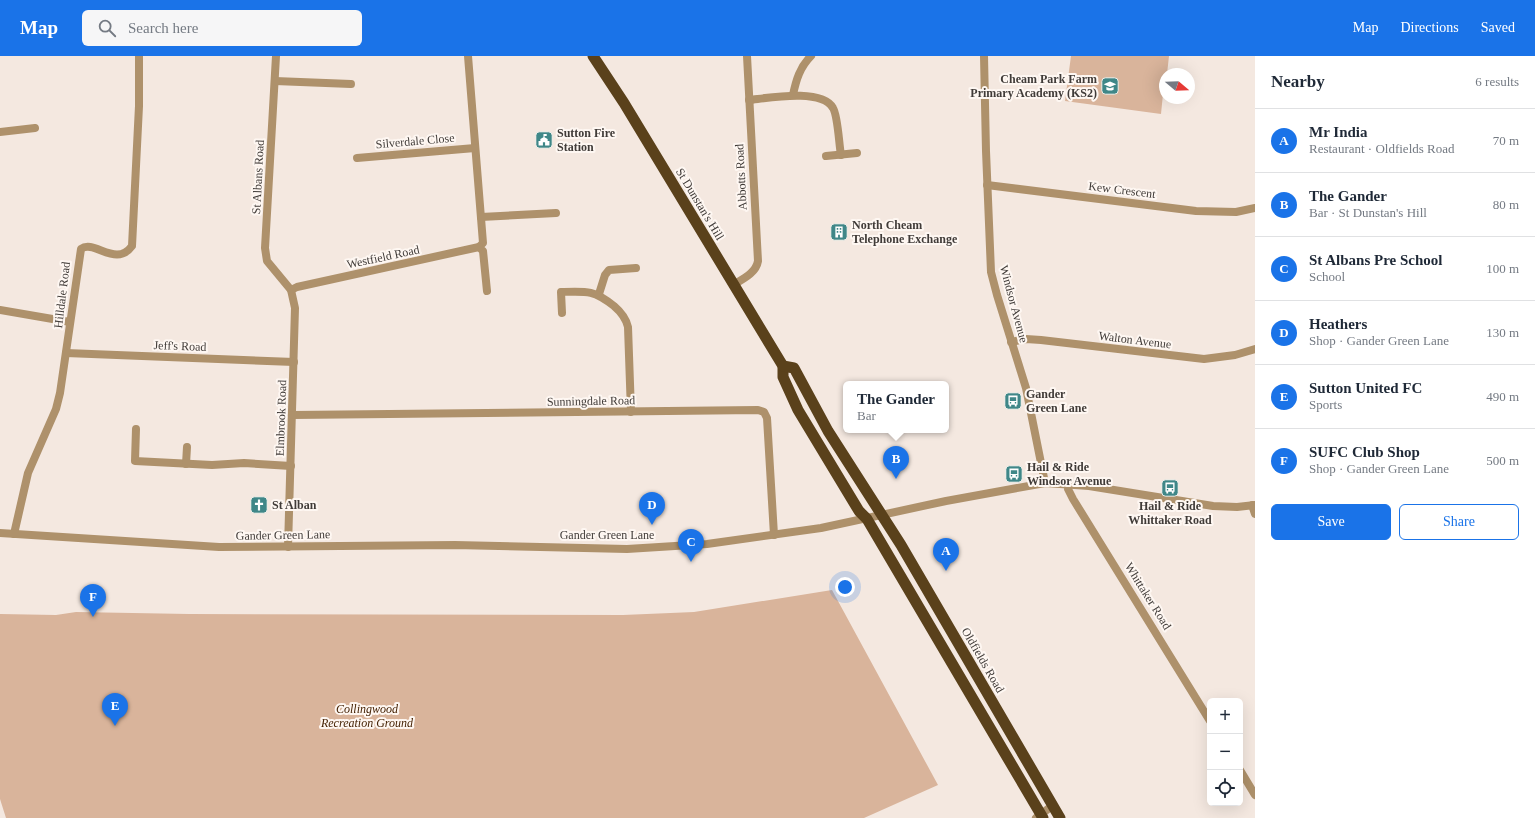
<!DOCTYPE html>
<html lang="en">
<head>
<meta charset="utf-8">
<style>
	body { margin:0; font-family:Georgia,serif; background:#f6f6f7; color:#1f2937 }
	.controls { position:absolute; right:12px; bottom:12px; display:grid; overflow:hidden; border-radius:6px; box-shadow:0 4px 16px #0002 }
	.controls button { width:36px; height:36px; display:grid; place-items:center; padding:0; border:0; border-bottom:1px solid #e0e1e3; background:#fff; color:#1f2937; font:20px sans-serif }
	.compass { position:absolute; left:1159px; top:12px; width:36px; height:36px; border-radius:50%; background:#fff; box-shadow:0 4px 16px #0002; rotate:109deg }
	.you { position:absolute; left:845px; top:531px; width:14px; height:14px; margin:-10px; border:3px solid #fff; border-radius:50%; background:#1a73e8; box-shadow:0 0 0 6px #1a73e833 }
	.badge { display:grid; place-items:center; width:26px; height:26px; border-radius:50%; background:#1a73e8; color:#fff; font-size:13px; font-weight:700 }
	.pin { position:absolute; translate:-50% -33px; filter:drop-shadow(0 1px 2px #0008) }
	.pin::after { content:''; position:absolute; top:21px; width:14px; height:12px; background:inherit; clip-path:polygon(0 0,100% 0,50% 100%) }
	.popup { position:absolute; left:843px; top:325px; width:106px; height:52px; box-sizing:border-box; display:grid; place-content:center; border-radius:6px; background:#fff; filter:drop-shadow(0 1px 3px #0005); font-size:13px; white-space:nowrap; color:#747a83 }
	.popup b { font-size:15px; color:#1f2937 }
	.popup::after { content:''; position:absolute; left:50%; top:100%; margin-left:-8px; border:8px solid transparent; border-top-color:#fff }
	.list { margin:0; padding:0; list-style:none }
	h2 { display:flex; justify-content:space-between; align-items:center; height:52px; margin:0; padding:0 16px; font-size:17px }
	h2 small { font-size:13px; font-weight:400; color:#747a83 }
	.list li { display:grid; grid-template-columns:26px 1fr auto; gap:12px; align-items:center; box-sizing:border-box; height:64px; padding:0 16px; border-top:1px solid #e0e1e3 }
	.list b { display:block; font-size:15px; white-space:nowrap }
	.list p { margin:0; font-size:13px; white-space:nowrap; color:#747a83 }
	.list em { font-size:13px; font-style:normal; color:#747a83 }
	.actions { display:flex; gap:8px; padding:12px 16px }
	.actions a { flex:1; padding:9px 0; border:1px solid #1a73e8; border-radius:6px; text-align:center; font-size:14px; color:#1a73e8 }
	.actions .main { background:#1a73e8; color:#fff }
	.icon { flex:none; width:22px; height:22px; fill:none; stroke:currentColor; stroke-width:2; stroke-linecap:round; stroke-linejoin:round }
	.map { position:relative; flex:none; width:1255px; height:762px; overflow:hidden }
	header { display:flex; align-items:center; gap:24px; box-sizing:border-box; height:56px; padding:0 20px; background:#1a73e8; color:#fff }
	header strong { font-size:19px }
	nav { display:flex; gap:22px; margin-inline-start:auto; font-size:14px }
	.search { width:280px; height:36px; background:#f6f6f7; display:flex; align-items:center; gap:10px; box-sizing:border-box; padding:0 14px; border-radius:6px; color:#747a83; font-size:15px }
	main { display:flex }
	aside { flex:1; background:#fff }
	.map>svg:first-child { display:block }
	.green { fill:#d9b49b }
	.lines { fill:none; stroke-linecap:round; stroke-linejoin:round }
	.minor { stroke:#ae916b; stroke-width:8 }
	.tertiary { stroke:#ae916b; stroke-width:8 }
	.trunk { stroke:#5a411b; stroke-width:11 }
	.labels { text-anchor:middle; stroke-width:4; stroke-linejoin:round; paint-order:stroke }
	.poi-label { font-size:12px; font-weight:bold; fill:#403b38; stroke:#fef7f2; text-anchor:start }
	.street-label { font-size:12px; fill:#403b38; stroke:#fef7f2 }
	.park-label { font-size:12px; font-style:italic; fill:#452204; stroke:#fef7f2 }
</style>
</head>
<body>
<header>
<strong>Map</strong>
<div class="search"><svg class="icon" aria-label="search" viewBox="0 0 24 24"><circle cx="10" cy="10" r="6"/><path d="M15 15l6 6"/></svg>Search here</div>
<nav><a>Map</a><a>Directions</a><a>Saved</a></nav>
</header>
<main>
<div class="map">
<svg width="1255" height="762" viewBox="0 0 1255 762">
	<rect width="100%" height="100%" fill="#f4e8e0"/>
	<g class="green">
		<path d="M1071 0H1169L1167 18H1165L1161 58 1065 45Z"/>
		<path d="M832 534 938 729 864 762H6L0 743V558L56 559 76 556 189 558 623 559 694 556Z"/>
	</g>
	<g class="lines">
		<g class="minor">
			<path d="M276 0 265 192 267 205 291 234 295 252 288 491"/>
			<path d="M468 0 483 187 479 191 483 195 487 235"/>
			<path d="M984 0 986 95 991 216 997 239 1026 332 1045 427"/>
			<path d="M275 25 351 28"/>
			<path d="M793 39C796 24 800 11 811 0"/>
			<path d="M749 44C768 42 822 32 833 52 838 60 839 89 841 99"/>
			<path d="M0 76 35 72"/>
			<path d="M826 100 857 97"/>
			<path d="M357 102 475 92"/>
			<path d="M987 129 1196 155 1236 156 1255 152"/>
			<path d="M481 161 556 157"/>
			<path d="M291 234 297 231 479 191"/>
			<path d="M599 238 605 219 609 214 636 212"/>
			<path d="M0 254 70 266"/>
			<path d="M562 257 561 236C587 235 594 234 614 250 621 256 626 262 628 271L631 356"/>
			<path d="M1011 286 1026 283 1041 284 1204 303 1235 299 1255 293"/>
			<path d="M66 297 294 306"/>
			<path d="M293 359 758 354 764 356 767 362 774 479"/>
			<path d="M136 373 135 405 212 409 244 407 291 410"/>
			<path d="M186 408 187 391"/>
			<path d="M1069 428 1068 433 1073 443 1210 665"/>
			<path d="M1252 449 1255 458"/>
			<path d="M14 478 28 417 56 353 60 337 81 193C94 183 116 212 132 190L139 50V0"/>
			<path d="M1240 714 1255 739"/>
		</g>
		<g class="tertiary">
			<path d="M733 229C743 223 756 217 758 205L747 0"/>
			<path d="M0 477 219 491 455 489 627 493 707 488 821 472 946 445 1045 427 1089 430 1213 450 1237 451 1255 449"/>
			<path d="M1036 762 1052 750"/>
		</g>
		<g class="trunk">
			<path d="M593 0 624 47 783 310V321L798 354 859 455 867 463 1043 762"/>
			<path d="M783 310 794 312 828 375 901 489 1060 762"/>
		</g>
	</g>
	<defs>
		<symbol id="school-square" viewBox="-11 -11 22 22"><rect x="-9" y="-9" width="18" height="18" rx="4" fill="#3f8788" stroke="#fef7f2"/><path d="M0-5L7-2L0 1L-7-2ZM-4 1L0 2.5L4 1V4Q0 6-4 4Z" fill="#fff"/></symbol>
		<symbol id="civic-square" viewBox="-11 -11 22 22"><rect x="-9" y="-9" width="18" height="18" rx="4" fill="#3f8788" stroke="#fef7f2"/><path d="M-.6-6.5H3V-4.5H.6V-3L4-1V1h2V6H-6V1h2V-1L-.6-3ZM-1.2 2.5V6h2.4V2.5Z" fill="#fff"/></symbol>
		<symbol id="building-square" viewBox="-11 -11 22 22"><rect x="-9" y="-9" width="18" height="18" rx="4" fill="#3f8788" stroke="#fef7f2"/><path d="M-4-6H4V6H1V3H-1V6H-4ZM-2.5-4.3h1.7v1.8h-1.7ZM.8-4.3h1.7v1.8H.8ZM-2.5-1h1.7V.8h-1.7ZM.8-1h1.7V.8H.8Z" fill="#fff"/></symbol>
		<symbol id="bus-square" viewBox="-11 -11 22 22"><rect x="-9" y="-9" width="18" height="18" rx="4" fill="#3f8788" stroke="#fef7f2"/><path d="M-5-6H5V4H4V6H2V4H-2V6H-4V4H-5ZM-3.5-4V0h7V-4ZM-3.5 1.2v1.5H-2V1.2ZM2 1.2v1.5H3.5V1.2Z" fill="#fff"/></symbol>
		<symbol id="church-square" viewBox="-11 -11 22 22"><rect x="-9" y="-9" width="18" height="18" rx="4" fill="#3f8788" stroke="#fef7f2"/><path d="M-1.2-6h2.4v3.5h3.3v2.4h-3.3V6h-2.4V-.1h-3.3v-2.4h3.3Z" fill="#fff"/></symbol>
	</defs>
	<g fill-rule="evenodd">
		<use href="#school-square" x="1100" y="20" width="20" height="20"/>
		<use href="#civic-square" x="534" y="74" width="20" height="20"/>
		<use href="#building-square" x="829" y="166" width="20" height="20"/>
		<use href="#bus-square" x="1003" y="335" width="20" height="20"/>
		<use href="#bus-square" x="1004" y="408" width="20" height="20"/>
		<use href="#bus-square" x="1160" y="422" width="20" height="20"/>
		<use href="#church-square" x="249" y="439" width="20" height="20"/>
	</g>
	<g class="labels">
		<g class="poi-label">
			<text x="1097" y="27" text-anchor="end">Cheam Park Farm<tspan x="1097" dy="14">Primary Academy (KS2)</tspan></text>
			<text x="557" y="81">Sutton Fire<tspan x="557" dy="14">Station</tspan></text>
			<text x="852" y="173">North Cheam<tspan x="852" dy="14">Telephone Exchange</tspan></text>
			<text x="1026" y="342">Gander<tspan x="1026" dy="14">Green Lane</tspan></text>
			<text x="1027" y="415">Hail &amp; Ride<tspan x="1027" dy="14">Windsor Avenue</tspan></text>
			<text x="272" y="453">St Alban</text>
			<text x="1170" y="454" text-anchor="middle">Hail &amp; Ride<tspan x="1170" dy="14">Whittaker Road</tspan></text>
		</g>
		<g class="street-label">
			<text transform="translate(415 85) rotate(-5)" y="4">Silverdale Close</text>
			<text transform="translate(258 121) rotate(-87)" y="4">St Albans Road</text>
			<text transform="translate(741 121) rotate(-93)" y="4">Abbotts Road</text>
			<text transform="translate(1122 134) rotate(7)" y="4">Kew Crescent</text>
			<text transform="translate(700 148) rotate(59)" y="4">St Dunstan's Hill</text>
			<text transform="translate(383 201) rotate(-12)" y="4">Westfield Road</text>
			<text transform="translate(62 239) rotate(-83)" y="4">Hilldale Road</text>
			<text transform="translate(1014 248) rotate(75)" y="4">Windsor Avenue</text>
			<text transform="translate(1135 284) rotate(7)" y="4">Walton Avenue</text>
			<text transform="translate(180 290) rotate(2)" y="4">Jeff's Road</text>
			<text transform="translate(591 345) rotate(-1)" y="4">Sunningdale Road</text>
			<text transform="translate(281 362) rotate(-88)" y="4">Elmbrook Road</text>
			<text transform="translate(283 479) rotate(-1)" y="4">Gander Green Lane</text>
			<text x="607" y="483">Gander Green Lane</text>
			<text transform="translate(1148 540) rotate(58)" y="4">Whittaker Road</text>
			<text transform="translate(983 604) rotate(60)" y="4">Oldfields Road</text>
		</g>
		<g class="park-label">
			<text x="367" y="657">Collingwood<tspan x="367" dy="14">Recreation Ground</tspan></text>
		</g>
	</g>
</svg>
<div class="controls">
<button>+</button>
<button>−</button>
<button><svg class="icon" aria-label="locate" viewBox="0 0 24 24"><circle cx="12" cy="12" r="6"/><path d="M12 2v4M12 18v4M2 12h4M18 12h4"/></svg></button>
</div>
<svg class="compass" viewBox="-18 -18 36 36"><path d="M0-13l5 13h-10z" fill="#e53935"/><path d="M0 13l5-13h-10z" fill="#747a83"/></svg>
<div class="you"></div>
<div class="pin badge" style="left:946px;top:515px">A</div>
<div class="pin badge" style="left:896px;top:423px">B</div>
<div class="popup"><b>The Gander</b>Bar</div>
<div class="pin badge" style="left:691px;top:506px">C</div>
<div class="pin badge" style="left:652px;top:469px">D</div>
<div class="pin badge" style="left:115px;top:670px">E</div>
<div class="pin badge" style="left:93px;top:561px">F</div>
</div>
<aside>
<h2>Nearby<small>6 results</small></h2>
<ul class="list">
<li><span class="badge">A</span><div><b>Mr India</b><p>Restaurant · Oldfields Road</p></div><em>70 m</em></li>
<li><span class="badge">B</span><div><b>The Gander</b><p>Bar · St Dunstan's Hill</p></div><em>80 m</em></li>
<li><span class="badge">C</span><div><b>St Albans Pre School</b><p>School</p></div><em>100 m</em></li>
<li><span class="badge">D</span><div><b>Heathers</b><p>Shop · Gander Green Lane</p></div><em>130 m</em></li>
<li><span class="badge">E</span><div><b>Sutton United FC</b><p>Sports</p></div><em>490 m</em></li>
<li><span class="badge">F</span><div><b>SUFC Club Shop</b><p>Shop · Gander Green Lane</p></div><em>500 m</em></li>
</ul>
<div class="actions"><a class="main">Save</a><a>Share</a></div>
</aside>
</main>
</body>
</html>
